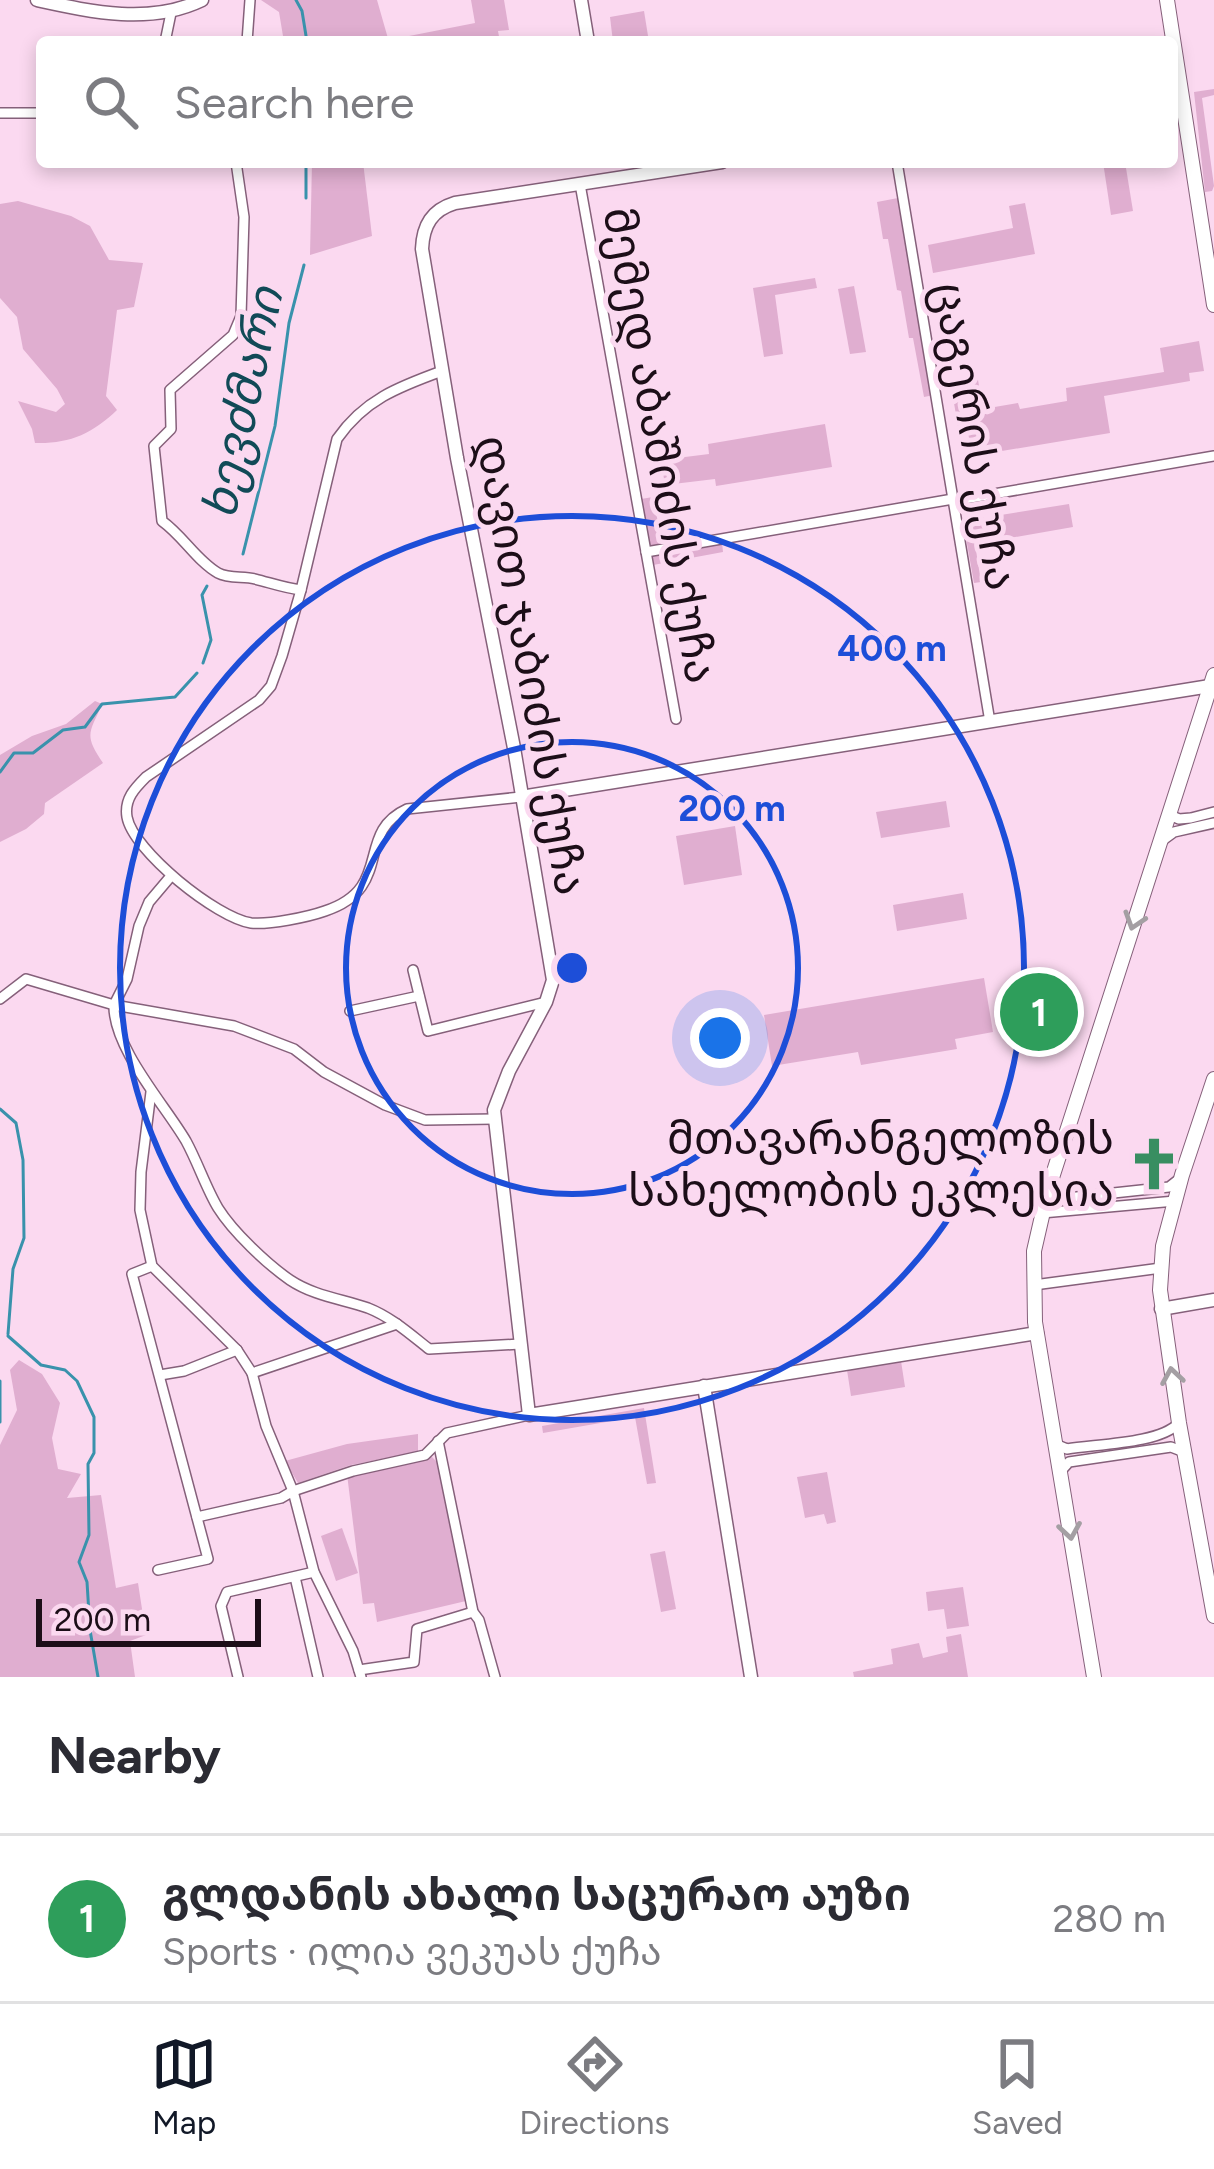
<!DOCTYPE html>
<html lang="en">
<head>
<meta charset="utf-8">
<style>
	body { margin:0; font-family:Figtree,"Noto Sans Georgian",sans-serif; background:#f7f7f7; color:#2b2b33 }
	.scale { position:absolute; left:36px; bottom:30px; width:225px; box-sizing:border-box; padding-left:12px; border:6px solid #1c0e18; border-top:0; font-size:33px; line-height:42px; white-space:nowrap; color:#1c0e18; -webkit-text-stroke:9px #fbd9f0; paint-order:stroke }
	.you { position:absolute; left:720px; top:1038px; width:42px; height:42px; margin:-30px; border:9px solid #fff; border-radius:50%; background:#1a73e8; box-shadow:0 0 0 18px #1a73e833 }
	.badge { display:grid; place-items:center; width:78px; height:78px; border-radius:50%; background:#111827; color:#fff; font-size:39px; font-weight:700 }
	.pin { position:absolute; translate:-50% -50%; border:6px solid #fff; box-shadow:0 3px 12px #0006 }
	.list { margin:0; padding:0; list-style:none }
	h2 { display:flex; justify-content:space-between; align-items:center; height:156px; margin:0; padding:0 48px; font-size:51px }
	h2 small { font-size:39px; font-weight:400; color:#7c7c81 }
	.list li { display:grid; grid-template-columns:78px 1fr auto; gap:36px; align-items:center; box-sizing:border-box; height:168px; padding:0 48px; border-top:3px solid #e1e1e2 }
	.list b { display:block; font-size:45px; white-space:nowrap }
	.list p { margin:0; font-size:39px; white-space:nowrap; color:#7c7c81 }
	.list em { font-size:39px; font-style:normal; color:#7c7c81 }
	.icon { flex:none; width:66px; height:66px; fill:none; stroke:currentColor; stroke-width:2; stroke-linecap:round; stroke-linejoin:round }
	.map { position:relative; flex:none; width:1214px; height:1677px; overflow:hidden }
	.search { position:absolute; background:#fff; box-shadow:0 6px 18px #0003; left:36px; right:36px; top:36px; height:132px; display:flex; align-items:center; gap:30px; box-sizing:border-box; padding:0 42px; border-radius:12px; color:#7c7c81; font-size:45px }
	.sheet { height:324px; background:#fff }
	nav { display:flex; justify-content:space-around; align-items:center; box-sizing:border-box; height:168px; border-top:3px solid #e1e1e2; background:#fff; font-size:33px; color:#7c7c81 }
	nav a { display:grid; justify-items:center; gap:6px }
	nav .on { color:#111827 }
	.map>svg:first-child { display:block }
	.green { fill:#e0aed0 }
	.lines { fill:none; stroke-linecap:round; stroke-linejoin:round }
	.stream { stroke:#3992ac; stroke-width:3 }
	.street-casing { stroke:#85607a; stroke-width:12 }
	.secondary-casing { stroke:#85607a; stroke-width:15 }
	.primary-casing { stroke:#85607a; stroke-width:16 }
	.street { stroke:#fff; stroke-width:9 }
	.secondary { stroke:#fff; stroke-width:12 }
	.primary { stroke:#fff; stroke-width:14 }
	.oneway { stroke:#a49fa3 }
	.ring { fill:none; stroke:#1d4ed8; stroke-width:6 }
	.labels { text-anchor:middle; stroke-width:10; stroke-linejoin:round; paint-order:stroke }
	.street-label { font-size:45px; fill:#1c0e18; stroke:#fbd9f0 }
	.poi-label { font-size:45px; fill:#1c0e18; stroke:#fbd9f0; text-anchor:end }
	.water-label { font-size:48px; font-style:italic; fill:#114a57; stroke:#fbd9f0 }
	.centre { fill:#1d4ed8; stroke:#fbd9f0; stroke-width:6 }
	.ring-label { font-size:36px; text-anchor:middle; font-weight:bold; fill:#1d4ed8; stroke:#fbd9f0; stroke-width:10; stroke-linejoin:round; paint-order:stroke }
</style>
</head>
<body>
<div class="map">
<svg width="1214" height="1677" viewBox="0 0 1214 1677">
	<rect width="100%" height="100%" fill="#fbd9f0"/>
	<g class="green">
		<path d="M261 0H377L389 42H284L279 12Z"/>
		<path d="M471 0H504L509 30 498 31 500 42H405L404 37 475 23Z"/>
		<path d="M644 11 649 42H613L610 17Z"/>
		<path d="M1214 89V95L1202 98 1214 186 1212 191 1205 192 1194 92Z"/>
		<path d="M312 162H363L372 236 310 255Z"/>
		<path d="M1103 162H1125L1133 211 1111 215Z"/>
		<path d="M898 198 934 395 924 397 913 338H909L901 291 897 290 888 239H883L877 202Z"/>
		<path d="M18 201 71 216 90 226 109 260 143 263 134 307 117 310 106 396 117 410C92 434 69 444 35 443L32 429 18 401 56 412 65 404 57 389 23 349 17 317 0 298V204Z"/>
		<path d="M1025 203 1035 254 933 273 928 245 1013 228 1009 206Z"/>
		<path d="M815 278 817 288 775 295 783 354 764 357 753 288Z"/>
		<path d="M854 286 866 352 850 354 838 289Z"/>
		<path d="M1199 341 1204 371 1189 373 1190 381 1104 396 1110 433 972 456 967 426 958 427 950 379 977 374 983 409 1018 403 1020 409 1067 401 1066 388 1164 372 1160 348Z"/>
		<path d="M825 424 832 467 716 486 715 479 665 485 661 460 709 454 708 444Z"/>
		<path d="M653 497 664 553 722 542 723 552 653 565 641 499Z"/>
		<path d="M1069 504 1073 527 975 544 981 582 974 583 963 521Z"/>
		<path d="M95 701 102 704C90 733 83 734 103 763L45 803 44 814 26 829 0 842V755L32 736 66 724Z"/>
		<path d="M946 801 950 827 881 838 876 812Z"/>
		<path d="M735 826 742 875 684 885 676 836Z"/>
		<path d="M963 893 967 919 897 931 893 905Z"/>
		<path d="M984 978 993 1032 955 1039 957 1049 861 1065 858 1052 772 1066 764 1015Z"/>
		<path d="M19 1360 42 1374 60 1403 52 1438 58 1469 81 1474 67 1498 101 1495 116 1588 138 1583 146 1635 130 1641 135 1677H0V1445L17 1410 10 1370Z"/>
		<path d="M901 1361 905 1387 851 1396 847 1370Z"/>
		<path d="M644 1408 656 1483 647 1484 635 1417 543 1433 542 1426Z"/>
		<path d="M418 1434V1452L351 1465 298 1483 285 1461 347 1444Z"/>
		<path d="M432 1457 438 1463 466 1601 377 1622 374 1603 363 1604 347 1474Z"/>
		<path d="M827 1472 836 1522 827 1524 824 1514 805 1518 797 1477Z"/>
		<path d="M342 1528 358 1573 336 1581 321 1536Z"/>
		<path d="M665 1551 676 1609 661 1612 650 1554Z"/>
		<path d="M963 1587 969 1626 947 1629 944 1609 928 1611 926 1592Z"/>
		<path d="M961 1634 968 1677H854L853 1672 893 1664 891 1649 919 1643 923 1658 948 1652 946 1637Z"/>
	</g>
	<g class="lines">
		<g class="stream">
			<path d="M296 0 302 11 307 42"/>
			<path d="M306 198V162"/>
			<path d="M243 554 275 426 289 323 304 265"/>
			<path d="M203 663 211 640 202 595 207 586"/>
			<path d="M0 772 14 753H33L63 730 85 727 102 704 175 697 197 673"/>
			<path d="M0 1109 16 1123 23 1160 24 1238 13 1269 8 1334"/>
			<path d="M8 1336 41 1365 65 1370 77 1381 94 1417V1453L88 1464 89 1535 79 1562 87 1582 90 1630 98 1677"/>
			<path d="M0 1381V1422"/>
		</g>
		<defs>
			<g id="street">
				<path d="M165 42 171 13"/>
				<path d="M247 42 250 0"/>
				<path d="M0 113H42"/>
				<path d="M236 162 244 217 241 316 233 335 170 390 171 429 154 446 162 521C183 536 197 561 218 573 229 579 243 576 255 579 271 583 285 588 301 590"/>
				<path d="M897 162 990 722"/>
				<path d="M580 184 676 719"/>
				<path d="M442 371C398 387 364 400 337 439L301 590 282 656 271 686 259 700 146 777C135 788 124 799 127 817 133 851 217 918 251 923 269 925 308 917 325 911 395 888 354 833 407 809L521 797"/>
				<path d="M953 501 1214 456"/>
				<path d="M646 552 953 499"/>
				<path d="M1170 810 1172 816 1179 819 1191 818 1214 812"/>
				<path d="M1163 840 1174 832 1214 823"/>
				<path d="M413 970 428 1031 546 1002"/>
				<path d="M0 999 26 979 114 1005 234 1026 294 1049 324 1072 385 1105 425 1120 495 1119"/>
				<path d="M114 1005C113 1048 165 1105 186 1141 198 1163 206 1188 218 1208 233 1232 267 1264 290 1280 314 1296 342 1299 368 1308 391 1317 410 1334 429 1349L520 1344"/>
				<path d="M114 1005 127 979 139 926 149 902 171 876"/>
				<path d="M350 1011 419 996"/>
				<path d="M151 1092 141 1172 140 1210 152 1266 237 1350 252 1373 266 1426 293 1491 314 1572 353 1651 361 1677"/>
				<path d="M1048 1190 1051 1196 1058 1199 1169 1187 1178 1180"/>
				<path d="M1042 1213 1175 1201"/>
				<path d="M152 1266 132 1274 208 1559 158 1570"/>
				<path d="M1034 1285 1161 1268"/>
				<path d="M252 1373 397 1324"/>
				<path d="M160 1375 184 1371 237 1350"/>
				<path d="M438 1441 473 1612 479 1620 495 1677"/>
				<path d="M1055 1444 1067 1449C1097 1444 1159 1444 1179 1423"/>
				<path d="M1060 1472 1069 1462 1171 1447 1184 1452"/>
				<path d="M197 1517 281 1498 293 1491 353 1471 425 1455 447 1433 529 1415"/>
				<path d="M295 1577 318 1677"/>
				<path d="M359 1670 414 1662 417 1629 473 1612"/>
				<path d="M238 1677 221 1606 227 1592 314 1572"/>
			</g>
			<g id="secondary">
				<path d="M37 0C92 12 150 25 202 0"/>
				<path d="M581 0 588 42"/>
				<path d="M722 162 455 203C432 210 423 225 422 249L457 458 514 748 553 980 546 1002 509 1071 494 1110 529 1415 1037 1333"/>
				<path d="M521 797 1210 686"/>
				<path d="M1161 1309 1214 1300"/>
				<path d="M704 1386 751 1677"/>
			</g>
			<g id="primary">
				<path d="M1167 0 1214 305"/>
				<path d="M1214 1079 1182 1175 1163 1246 1160 1290 1179 1423 1214 1616"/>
				<path d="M1094 1677 1035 1322 1034 1251 1048 1190 1214 675"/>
			</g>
		</defs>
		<use href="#street" class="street-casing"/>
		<use href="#secondary" class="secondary-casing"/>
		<use href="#primary" class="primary-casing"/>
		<use href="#street" class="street"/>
		<use href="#secondary" class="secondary"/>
		<use href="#primary" class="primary"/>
	</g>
	<defs><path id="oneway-chevron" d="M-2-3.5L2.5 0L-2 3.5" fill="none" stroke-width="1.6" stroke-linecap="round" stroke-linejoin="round" transform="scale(3)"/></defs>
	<g class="oneway">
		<use href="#oneway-chevron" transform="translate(1134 921) rotate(108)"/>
		<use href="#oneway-chevron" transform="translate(1172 1376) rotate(-99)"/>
		<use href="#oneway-chevron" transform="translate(1070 1531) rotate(81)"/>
	</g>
	<g class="ring">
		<circle cx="572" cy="968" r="226"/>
		<circle cx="572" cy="968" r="452"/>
	</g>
	<defs>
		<symbol id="church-bare" viewBox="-9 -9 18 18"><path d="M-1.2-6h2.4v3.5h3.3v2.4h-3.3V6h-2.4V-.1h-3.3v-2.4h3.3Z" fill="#388e61" stroke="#fbd9f0" stroke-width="2.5" paint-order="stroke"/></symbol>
	</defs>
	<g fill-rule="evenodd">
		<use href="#church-bare" x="1116" y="1126" width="76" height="76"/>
	</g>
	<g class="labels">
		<g class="street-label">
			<text transform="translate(976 436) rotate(80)" y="16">ცაგერის ქუჩა</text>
			<text transform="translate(661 445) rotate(80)" y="16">მემედ აბაშიძის ქუჩა</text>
			<text transform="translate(532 665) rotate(80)" y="16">დავით ჯაბიძის ქუჩა</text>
		</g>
		<g class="poi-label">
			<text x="1114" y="1154">მთავარანგელოზის<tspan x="1114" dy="52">სახელობის ეკლესია</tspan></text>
		</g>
		<g class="water-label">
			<text transform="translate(242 403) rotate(-78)" y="17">ხევძმარი</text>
		</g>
	</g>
	<circle cx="572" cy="968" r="18" class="centre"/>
	<g class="ring-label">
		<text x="892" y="661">400 m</text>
		<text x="732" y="821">200 m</text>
	</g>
</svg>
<div class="scale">200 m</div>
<div class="you"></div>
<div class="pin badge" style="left:1039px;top:1012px;background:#2e9e5b">1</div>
<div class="search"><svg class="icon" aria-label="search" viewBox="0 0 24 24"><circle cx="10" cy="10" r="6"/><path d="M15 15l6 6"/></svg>Search here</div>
</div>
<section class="sheet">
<h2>Nearby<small></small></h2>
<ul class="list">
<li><span class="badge" style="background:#2e9e5b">1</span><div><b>გლდანის ახალი საცურაო აუზი</b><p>Sports · ილია ვეკუას ქუჩა</p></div><em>280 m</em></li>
</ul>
</section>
<nav>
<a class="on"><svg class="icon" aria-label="map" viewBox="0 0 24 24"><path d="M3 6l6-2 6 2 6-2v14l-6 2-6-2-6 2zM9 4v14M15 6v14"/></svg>Map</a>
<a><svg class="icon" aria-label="directions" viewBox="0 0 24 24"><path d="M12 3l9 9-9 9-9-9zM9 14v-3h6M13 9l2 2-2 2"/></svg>Directions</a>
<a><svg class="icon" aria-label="saved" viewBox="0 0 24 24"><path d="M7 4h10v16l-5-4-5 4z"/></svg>Saved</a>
</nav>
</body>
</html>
